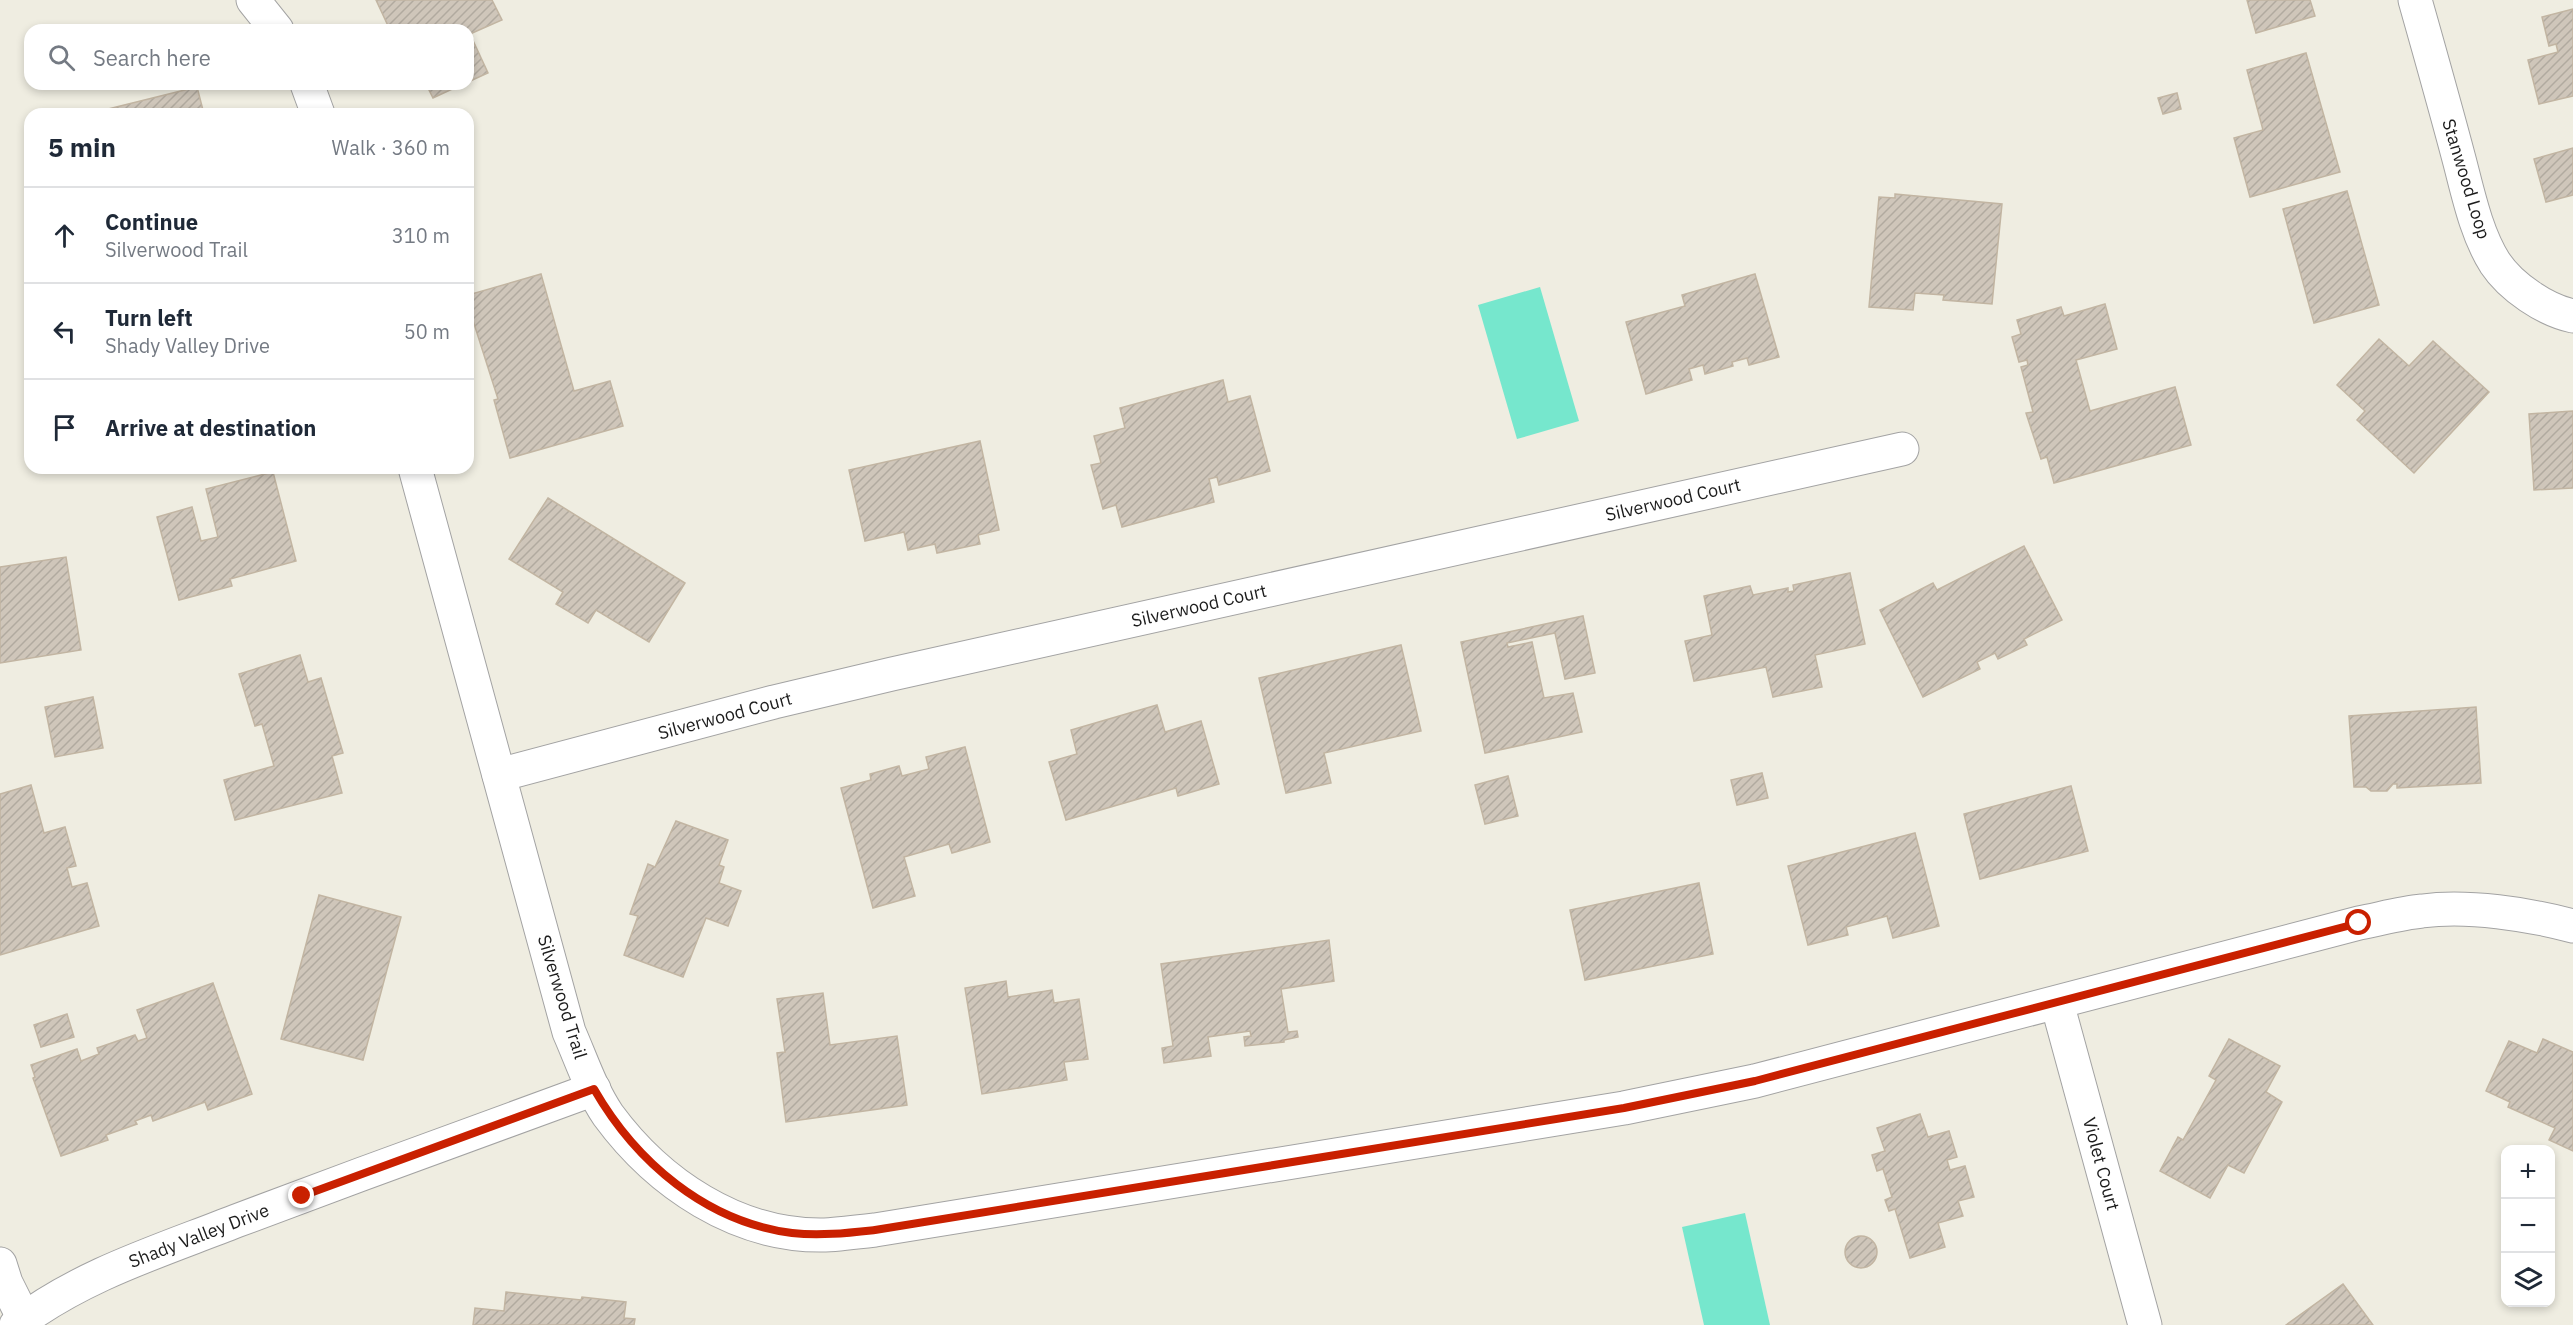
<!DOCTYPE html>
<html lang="en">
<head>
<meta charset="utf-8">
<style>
	body { margin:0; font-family:"IBM Plex Sans",sans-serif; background:#f6f6f7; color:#1f2937 }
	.controls { position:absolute; right:18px; bottom:18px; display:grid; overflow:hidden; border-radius:12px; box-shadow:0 3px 9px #0003 }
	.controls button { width:54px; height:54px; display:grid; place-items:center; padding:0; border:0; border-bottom:2px solid #e0e1e3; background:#fff; color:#1f2937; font:30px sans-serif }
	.stop { position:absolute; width:18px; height:18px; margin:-14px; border:4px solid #c92000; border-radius:50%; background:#fff }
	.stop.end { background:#c92000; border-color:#fff; box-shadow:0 2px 6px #0008 }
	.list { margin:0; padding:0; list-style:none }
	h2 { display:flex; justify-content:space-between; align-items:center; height:78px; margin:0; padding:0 24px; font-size:26px }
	h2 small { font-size:20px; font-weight:400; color:#747a83 }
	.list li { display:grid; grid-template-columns:39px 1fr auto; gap:18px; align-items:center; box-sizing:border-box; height:96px; padding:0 24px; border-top:2px solid #e0e1e3 }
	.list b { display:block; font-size:22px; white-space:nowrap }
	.list p { margin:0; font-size:20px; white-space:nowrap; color:#747a83 }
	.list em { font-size:20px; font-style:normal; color:#747a83 }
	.icon { flex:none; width:33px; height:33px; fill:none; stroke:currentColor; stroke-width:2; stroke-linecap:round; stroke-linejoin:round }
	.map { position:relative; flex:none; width:2573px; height:1325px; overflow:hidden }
	.search { position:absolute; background:#fff; box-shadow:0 3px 9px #0003; left:24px; top:24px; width:450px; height:66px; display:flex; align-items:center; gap:15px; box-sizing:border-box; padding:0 21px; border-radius:18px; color:#747a83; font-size:22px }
	.panel { position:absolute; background:#fff; box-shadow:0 3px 9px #0003; left:24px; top:108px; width:450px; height:366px; border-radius:18px }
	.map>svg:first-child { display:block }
	.pitch { fill:#76e7cd }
	.building { fill:url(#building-hatch); stroke:#c2b5a2; stroke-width:1.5 }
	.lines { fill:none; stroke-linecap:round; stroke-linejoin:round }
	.minor-casing { stroke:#a3a3a3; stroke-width:35 }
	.minor { stroke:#fff; stroke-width:33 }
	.route { stroke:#c92000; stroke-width:8 }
	.labels { text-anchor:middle; stroke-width:5; stroke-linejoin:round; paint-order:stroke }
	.street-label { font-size:18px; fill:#1c1c1c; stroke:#fff }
</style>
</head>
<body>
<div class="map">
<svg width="2573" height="1325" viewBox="0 0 2573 1325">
	<defs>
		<pattern id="building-hatch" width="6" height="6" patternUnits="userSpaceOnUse" patternTransform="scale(1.5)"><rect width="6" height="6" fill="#cfc6ba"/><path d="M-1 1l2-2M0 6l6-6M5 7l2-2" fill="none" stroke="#b1aa9f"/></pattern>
	</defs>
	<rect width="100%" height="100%" fill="#efede1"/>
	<g class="pitch">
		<path d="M1540 287 1579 421 1517 439 1478 305Z"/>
		<path d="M1745 1213 1770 1325H1704L1682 1227Z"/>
	</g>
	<g class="building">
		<path d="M376 0H492L502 20 470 34 488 73 468 82V30H390Z"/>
		<path d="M2247 0H2310L2315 16 2256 33Z"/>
		<path d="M2573 9V96L2539 104 2528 60 2558 52 2556 44 2549 46 2542 17Z"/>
		<path d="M2306 53 2340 172 2250 197 2234 138 2263 130 2247 70Z"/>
		<path d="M426 84H463L433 98Z"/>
		<path d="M197 87 204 114H110L108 109Z"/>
		<path d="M2177 93 2181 109 2163 114 2158 98Z"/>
		<path d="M2573 148V195L2546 202 2534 159Z"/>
		<path d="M2347 191 2379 305 2314 323 2283 209Z"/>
		<path d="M1895 194 2002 204 1992 304 1943 300 1944 295 1915 293 1913 310 1869 307 1879 197 1895 198Z"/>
		<path d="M541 274 574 391 610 381 623 426 510 458 494 400 498 399 468 305V295Z"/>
		<path d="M1755 274 1779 357 1749 365 1747 358 1732 362 1733 366 1705 374 1703 365 1689 369 1692 380 1646 394 1626 322 1685 306 1682 295Z"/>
		<path d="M2105 304 2117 349 2076 360 2090 411 2175 387 2191 445 2054 483 2047 457 2041 459 2026 413 2033 412 2021 367 2028 365 2027 360 2019 362 2012 337 2021 334 2017 320 2061 307 2064 316Z"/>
		<path d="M2379 339 2409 366 2433 341 2489 392 2414 473 2357 420 2365 411 2337 385Z"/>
		<path d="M1223 380 1228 402 1250 396 1270 471 1219 485 1217 477 1209 479 1214 502 1122 527 1116 505 1103 509 1091 465 1101 463 1094 436 1125 428 1120 408Z"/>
		<path d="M2573 411V488L2534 490 2529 414Z"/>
		<path d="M980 441 999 530 978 535 980 544 937 553 935 544 908 550 904 532 865 541 849 470Z"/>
		<path d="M273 472 296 561 230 579 232 586 179 600 157 517 192 507 201 541 218 537 206 489Z"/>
		<path d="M548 498 685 583 649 642 596 610 588 623 556 604 563 592 509 559Z"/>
		<path d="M2024 546 2062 620 2024 639 2027 645 1998 659 1995 653 1977 662 1980 669 1923 697 1880 610 1933 583 1937 590Z"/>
		<path d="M66 557 81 650 0 663V567Z"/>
		<path d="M1850 573 1865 644 1815 655 1822 687 1773 697 1766 667 1694 681 1685 641 1712 635 1704 596 1750 586 1753 595 1788 588V592L1794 591 1793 585Z"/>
		<path d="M1583 616 1595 673 1565 679 1555 633 1507 643 1508 647 1532 642 1544 698 1573 693 1582 732 1485 753 1461 642Z"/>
		<path d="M1401 645 1421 731 1324 753 1331 783 1286 793 1259 678Z"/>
		<path d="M300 655 308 682 321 678 343 753 332 756 342 793 235 820 224 780 274 766 262 724 255 726 239 674Z"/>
		<path d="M93 697 103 748 55 757 45 707Z"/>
		<path d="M1157 705 1165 732 1201 721 1219 784 1178 796 1176 788 1066 820 1049 762 1077 754 1071 730Z"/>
		<path d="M2476 707 2481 783 2397 788V784H2393L2387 791H2371L2366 787H2354L2349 716Z"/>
		<path d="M965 747 990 842 952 853 949 844 904 857 915 896 873 908 841 788 871 780 870 774 899 766 902 776 929 769 926 757Z"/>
		<path d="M1762 773 1768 798 1737 805 1731 780Z"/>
		<path d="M1508 776 1518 816 1485 824 1475 785Z"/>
		<path d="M31 785 44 833 65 827 76 866 67 868 72 887 87 883 99 926 0 955V794Z"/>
		<path d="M2071 786 2088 851 1980 879 1964 814Z"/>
		<path d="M676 821 728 840 719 865 724 867 719 883 741 891 728 926 706 918 683 977 624 955 638 916 630 914 648 864 655 867Z"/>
		<path d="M1915 833 1939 926 1893 938 1887 916 1846 927 1848 935 1808 945 1788 866Z"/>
		<path d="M1699 883 1713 954 1585 980 1570 910Z"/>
		<path d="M319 895 401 917 363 1060 281 1039Z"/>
		<path d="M1329 940 1334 981 1281 989 1288 1032 1297 1031 1298 1037 1284 1040V1042L1245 1046 1244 1037 1251 1036 1250 1031 1208 1037 1211 1056 1164 1063 1162 1048 1173 1046 1161 964Z"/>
		<path d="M1006 981 1008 997 1052 990 1054 1003 1079 999 1088 1059 1064 1062 1067 1080 982 1094 965 988Z"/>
		<path d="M213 983 252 1094 208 1110 205 1102 153 1121 151 1115 135 1121 137 1124 106 1135 108 1140 61 1156 33 1078 35 1077 31 1065 77 1049 81 1061 99 1054 97 1048 135 1035 138 1041 147 1038 137 1010Z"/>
		<path d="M823 993 830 1045 897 1036 907 1105 786 1122 777 1053 785 1052 777 999Z"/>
		<path d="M67 1014 74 1037 41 1047 34 1025Z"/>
		<path d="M2229 1039 2280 1066 2266 1092 2282 1102 2244 1173 2228 1165 2210 1198 2160 1171 2178 1137 2183 1140 2216 1080 2209 1076Z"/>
		<path d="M2543 1039 2573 1052V1151L2549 1140 2555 1128 2508 1107 2510 1102 2486 1091 2509 1041 2537 1053Z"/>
		<path d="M1920 1114 1928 1137 1949 1131 1957 1157 1947 1160 1950 1170 1965 1166 1974 1197 1958 1201 1963 1216 1938 1223 1945 1247 1910 1258 1895 1209 1889 1211 1885 1200 1892 1197 1883 1169 1877 1171 1872 1155 1885 1151 1877 1128Z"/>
		<circle cx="1861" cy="1252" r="16"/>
		<path d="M2343 1284 2373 1325H2286Z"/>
		<path d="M506 1292 581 1300 582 1297 626 1302 624 1318 635 1319 634 1325H473L475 1308 504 1311Z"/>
	</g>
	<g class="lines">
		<defs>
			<g id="minor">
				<path d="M253 0 277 30"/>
				<path d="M2415 0C2430 53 2445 106 2459 159 2468 193 2476 233 2495 263 2511 287 2545 310 2573 316"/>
				<path d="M307 84 318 114"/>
				<path d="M415 468 569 1032C581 1059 591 1090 608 1115 658 1183 737 1237 825 1235 841 1234 858 1232 875 1230L1624 1108 1755 1081 2359 923C2380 919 2401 913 2422 911 2468 905 2528 914 2573 926"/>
				<path d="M499 775 774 702 892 674 1902 449"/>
				<path d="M2057 1003 2145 1325"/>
				<path d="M0 1264 6 1283 24 1319"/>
				<path d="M16 1325C81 1275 160 1251 236 1221 355 1176 474 1133 594 1089"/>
			</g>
		</defs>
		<use href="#minor" class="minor-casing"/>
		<use href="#minor" class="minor"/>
	</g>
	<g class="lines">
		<path class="route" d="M302 1196 594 1089C636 1162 706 1222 792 1233 820 1236 847 1233 875 1230L1624 1108 1755 1081 2359 923"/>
	</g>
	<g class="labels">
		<g class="street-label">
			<text transform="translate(2466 179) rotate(73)" y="6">Stanwood Loop</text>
			<text transform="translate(1673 500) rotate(-13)" y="6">Silverwood Court</text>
			<text transform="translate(1199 606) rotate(-13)" y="6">Silverwood Court</text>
			<text transform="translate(725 716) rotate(-15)" y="6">Silverwood Court</text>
			<text transform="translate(562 997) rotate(73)" y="6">Silverwood Trail</text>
			<text transform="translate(2101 1164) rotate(75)" y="6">Violet Court</text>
			<text transform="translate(199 1236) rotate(-21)" y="6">Shady Valley Drive</text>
		</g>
	</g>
</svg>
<div class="controls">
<button>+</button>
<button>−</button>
<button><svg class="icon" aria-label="layers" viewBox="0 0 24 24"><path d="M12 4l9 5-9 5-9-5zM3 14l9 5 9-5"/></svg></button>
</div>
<div class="stop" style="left:2359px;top:923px"></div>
<div class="stop end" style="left:302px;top:1196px"></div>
<div class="search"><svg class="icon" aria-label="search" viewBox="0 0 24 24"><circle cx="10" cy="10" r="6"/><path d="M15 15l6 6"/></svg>Search here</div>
<section class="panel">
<h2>5 min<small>Walk · 360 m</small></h2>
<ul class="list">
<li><svg class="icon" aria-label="ahead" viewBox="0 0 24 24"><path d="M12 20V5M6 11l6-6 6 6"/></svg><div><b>Continue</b><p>Silverwood Trail</p></div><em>310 m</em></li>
<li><svg class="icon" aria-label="left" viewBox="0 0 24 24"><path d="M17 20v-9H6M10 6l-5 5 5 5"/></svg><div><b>Turn left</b><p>Shady Valley Drive</p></div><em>50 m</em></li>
<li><svg class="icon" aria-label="arrive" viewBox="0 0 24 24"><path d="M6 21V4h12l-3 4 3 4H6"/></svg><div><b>Arrive at destination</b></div></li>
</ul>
</section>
</div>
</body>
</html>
